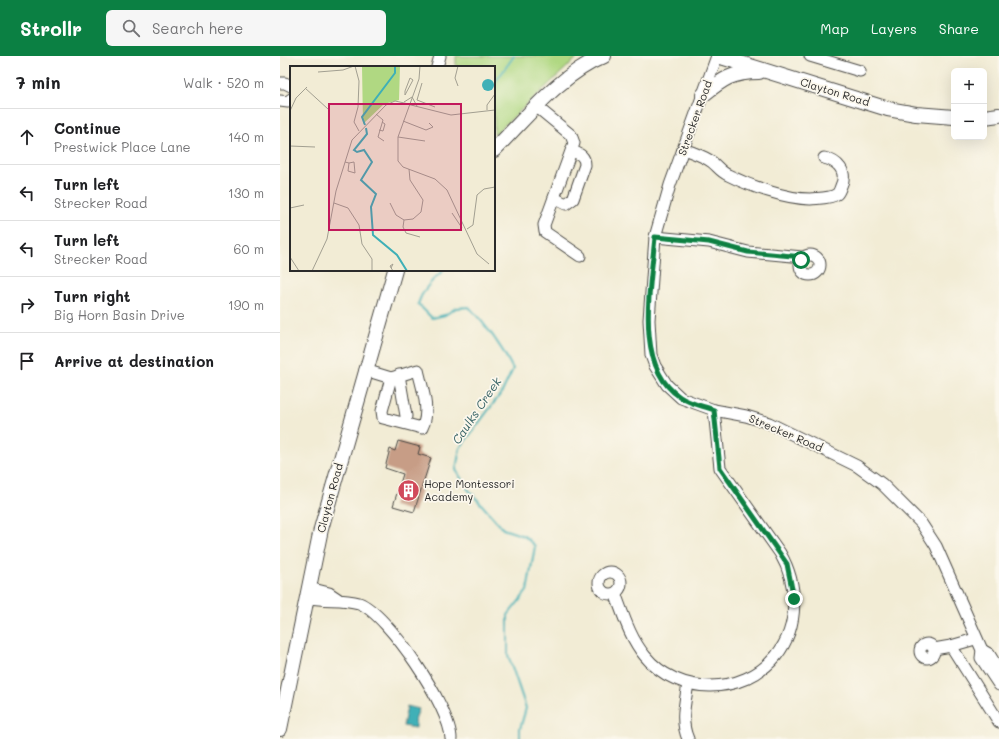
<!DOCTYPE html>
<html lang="en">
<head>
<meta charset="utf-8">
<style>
	body { margin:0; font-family:Mali,sans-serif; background:#f6f6f6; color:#202124 }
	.controls { position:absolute; right:12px; top:12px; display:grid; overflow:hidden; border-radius:6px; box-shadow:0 4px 16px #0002 }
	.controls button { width:36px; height:36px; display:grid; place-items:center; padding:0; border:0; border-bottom:1px solid #e0e0e0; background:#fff; color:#202124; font:20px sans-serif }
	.stop { position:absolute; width:12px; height:12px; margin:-9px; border:3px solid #0b8043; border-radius:50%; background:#fff }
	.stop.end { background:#0b8043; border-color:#fff; box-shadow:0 1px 4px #0008 }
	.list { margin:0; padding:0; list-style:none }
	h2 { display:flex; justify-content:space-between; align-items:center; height:52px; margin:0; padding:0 16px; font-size:17px }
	h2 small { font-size:13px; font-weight:400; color:#757577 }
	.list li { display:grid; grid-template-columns:26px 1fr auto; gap:12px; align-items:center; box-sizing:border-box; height:56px; padding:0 16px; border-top:1px solid #e0e0e0 }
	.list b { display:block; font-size:15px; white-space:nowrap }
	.list p { margin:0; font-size:13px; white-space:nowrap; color:#757577 }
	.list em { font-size:13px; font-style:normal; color:#757577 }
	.icon { flex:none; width:22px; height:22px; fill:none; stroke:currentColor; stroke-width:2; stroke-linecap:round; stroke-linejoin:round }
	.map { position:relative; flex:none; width:719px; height:683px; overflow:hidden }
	header { display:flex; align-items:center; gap:24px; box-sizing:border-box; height:56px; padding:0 20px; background:#0b8043; color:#fff }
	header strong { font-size:19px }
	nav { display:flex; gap:22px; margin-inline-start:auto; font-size:14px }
	.search { width:280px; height:36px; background:#f6f6f6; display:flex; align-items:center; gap:10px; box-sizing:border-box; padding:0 14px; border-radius:6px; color:#757577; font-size:15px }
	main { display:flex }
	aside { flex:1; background:#fff }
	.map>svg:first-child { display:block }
	.green { fill:#b0d882; stroke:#6e8256 }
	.water { fill:#3fb0b7; stroke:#356e71 }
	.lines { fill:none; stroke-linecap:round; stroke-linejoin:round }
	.stream { stroke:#3fb0b7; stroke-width:2 }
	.building { fill:#c79d86 }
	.minor-casing { stroke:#494844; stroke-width:13 }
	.major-casing { stroke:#494844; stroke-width:16 }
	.minor { stroke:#fff; stroke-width:11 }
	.major { stroke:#fff; stroke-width:14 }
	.route { stroke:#0b8043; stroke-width:5 }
	.labels { text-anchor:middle; stroke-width:3.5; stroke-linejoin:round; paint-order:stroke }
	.street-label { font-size:11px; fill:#2b2b2b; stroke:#fbf7ec }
	.poi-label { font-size:11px; fill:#2b2b2b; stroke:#fbf7ec; text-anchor:start }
	.water-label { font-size:12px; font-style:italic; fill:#336063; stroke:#fbf7ec }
	.inset-river { fill:none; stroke:#3fb0b7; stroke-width:2 }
	.inset-road { fill:none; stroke:#a29f91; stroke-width:1 }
	.view { fill:#c2185b; fill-opacity:0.15; stroke:#c2185b; stroke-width:2 }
	.inset-edge { fill:none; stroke:#2b2b2b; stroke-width:2 }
</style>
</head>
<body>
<header>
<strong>Strollr</strong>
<div class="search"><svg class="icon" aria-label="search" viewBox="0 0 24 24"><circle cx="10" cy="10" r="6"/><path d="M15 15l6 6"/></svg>Search here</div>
<nav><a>Map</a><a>Layers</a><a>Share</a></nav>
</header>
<main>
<aside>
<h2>7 min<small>Walk · 520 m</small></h2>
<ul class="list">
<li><svg class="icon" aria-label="ahead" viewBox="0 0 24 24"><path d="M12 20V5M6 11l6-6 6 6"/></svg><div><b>Continue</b><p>Prestwick Place Lane</p></div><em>140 m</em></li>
<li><svg class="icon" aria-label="left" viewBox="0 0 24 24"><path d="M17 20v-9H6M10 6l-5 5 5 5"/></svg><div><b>Turn left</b><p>Strecker Road</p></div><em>130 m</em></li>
<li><svg class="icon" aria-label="left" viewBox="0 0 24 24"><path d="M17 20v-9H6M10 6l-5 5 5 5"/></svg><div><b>Turn left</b><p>Strecker Road</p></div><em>60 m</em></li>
<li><svg class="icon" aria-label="right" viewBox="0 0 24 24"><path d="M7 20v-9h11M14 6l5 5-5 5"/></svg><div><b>Turn right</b><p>Big Horn Basin Drive</p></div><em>190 m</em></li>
<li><svg class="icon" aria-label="arrive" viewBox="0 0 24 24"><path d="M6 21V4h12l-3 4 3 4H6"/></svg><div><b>Arrive at destination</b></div></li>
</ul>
</aside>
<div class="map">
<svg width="719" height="683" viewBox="0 0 719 683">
	<rect width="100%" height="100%" fill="#fbf7ec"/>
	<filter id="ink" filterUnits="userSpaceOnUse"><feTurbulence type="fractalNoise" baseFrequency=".025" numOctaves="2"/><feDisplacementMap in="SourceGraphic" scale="8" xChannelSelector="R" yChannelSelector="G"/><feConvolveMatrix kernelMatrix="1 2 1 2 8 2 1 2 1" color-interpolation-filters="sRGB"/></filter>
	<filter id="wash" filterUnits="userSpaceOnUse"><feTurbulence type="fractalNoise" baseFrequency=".012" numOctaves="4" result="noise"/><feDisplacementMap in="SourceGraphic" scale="16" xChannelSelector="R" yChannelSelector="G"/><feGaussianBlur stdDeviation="0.9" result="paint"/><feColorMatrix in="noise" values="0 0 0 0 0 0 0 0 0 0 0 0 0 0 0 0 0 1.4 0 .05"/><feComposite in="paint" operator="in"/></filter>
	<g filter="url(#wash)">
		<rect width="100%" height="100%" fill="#f2ecd5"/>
		<path class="green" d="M176 0H299L214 79V11H176Z"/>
		<path class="water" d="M127 650 139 653 134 666 136 668V672L123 670Z"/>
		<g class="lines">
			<g class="stream">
				<path d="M214 28 234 0"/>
				<path d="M164 214C154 222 142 235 138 248L152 262 165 259 176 252 189 251C207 270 221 289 233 313L222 336 180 392 176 414 187 432 223 473 244 480 255 490 247 535 228 559V599L246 652 240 673V683"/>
			</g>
		</g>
		<g id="blocks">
			<path class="building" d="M118 385 140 391 138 398 151 402 134 456 113 450 123 418 105 412 110 393 115 395Z"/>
		</g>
	</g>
	<g filter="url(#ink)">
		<use href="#blocks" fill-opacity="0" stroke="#494844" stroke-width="1"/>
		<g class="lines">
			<defs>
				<g id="minor">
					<path d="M437 0 390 129 375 181 369 264 371 299 375 310 387 329 401 342 434 354 466 360 489 367 577 410 602 428 641 467 656 490 702 594 701 602 719 629"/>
					<path d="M530 0 580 15"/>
					<path d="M157 11 160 0"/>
					<path d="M0 27H5L11 30"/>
					<path d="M0 45 8 46 11 43"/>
					<path d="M257 51 291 79 294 87 264 169 265 176 300 200"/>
					<path d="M404 93C413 97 424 100 432 106 438 111 441 116 448 119 470 130 506 143 530 143 538 142 550 143 557 138 559 136 560 133 561 130 568 116 558 105 544 102"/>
					<path d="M274 142 286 148 293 143 305 109C305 100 300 98 292 95"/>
					<path d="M375 181 429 186 468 196 523 201"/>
					<circle cx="530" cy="209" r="10"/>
					<path d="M85 314 111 322 102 355 103 362 142 372C151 355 142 332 138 314L111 322"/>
					<path d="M119 319 126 360 125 367"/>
					<circle cx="330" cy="527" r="11"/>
					<path d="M335 537C343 558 350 582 365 600 397 640 463 640 496 600 520 570 518 528 500 497L440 412 434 354"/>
					<path d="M58 543 49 537 33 533 27 537 30 542C47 545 63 542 79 547 108 558 171 652 171 683"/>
					<circle cx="647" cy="595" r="7"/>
					<path d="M671 590 719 666"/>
					<path d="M654 593 671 590 695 583"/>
					<path d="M702 594 709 598 719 614"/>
					<path d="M408 683C400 665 405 647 408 628"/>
				</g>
				<g id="major">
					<path d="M438 0 608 53 636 58 674 61"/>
					<path d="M423 39C443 23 452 16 479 16"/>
					<path d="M704 61 719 59"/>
					<path d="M214 94C247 61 280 18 324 0"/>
					<path d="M0 673 41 473 115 214"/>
				</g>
			</defs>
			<use href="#minor" class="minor-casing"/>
			<use href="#major" class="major-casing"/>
			<use href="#minor" class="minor"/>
			<use href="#major" class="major"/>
		</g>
	</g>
	<g class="lines" filter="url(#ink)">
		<path class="route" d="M514 543 507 508 440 412 434 354C424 350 410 348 400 341 353 310 371 229 375 181L429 186 468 196 523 201 521 204"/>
	</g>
	<defs>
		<symbol id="building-disc" viewBox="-11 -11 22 22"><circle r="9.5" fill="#d1495b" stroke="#fbf7ec"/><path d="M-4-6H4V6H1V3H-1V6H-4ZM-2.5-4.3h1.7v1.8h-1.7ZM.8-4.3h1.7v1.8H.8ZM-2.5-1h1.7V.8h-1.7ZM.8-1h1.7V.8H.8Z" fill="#fff"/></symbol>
	</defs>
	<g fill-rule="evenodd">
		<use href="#building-disc" x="116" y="422" width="25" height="25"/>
	</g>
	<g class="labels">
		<g class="street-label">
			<text transform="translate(555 36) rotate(17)" y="4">Clayton Road</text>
			<text transform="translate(415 62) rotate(-70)" y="4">Strecker Road</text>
			<text transform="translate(506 377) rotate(23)" y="4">Strecker Road</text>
			<text transform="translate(50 442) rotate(-75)" y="4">Clayton Road</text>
		</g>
		<g class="poi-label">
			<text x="144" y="432">Hope Montessori<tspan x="144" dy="13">Academy</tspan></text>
		</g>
		<g class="water-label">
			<text transform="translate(197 355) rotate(-56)" y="4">Caulks Creek</text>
		</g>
	</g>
	<g transform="translate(10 10)">
		<rect width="205" height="205" fill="#f2ecd5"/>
		<path d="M72 0H110L109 34 94 38 73 58Z" fill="#b0d882"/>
		<path d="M192 19a6 6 0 1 1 12 0a6 6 0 1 1-12 0Z" fill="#3fb0b7"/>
		<path class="inset-river" d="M75 59 72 51 105 7V0M76 62 77 68 64 84 67 86 74 84 82 96 71 114 86 128 81 141 83 169 107 189 117 205"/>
		<path class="inset-road" d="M65 0 69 15 68 41 64 56 69 65M130 0 129 13 108 71V95L113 101 145 113 157 124 187 188 199 198M168 0 165 12 168 20M28 6 53 4 64 0M120 12 123 14 115 29V25ZM132 17 127 34 145 41M15 22 38 43M114 36 122 31 127 40M117 38 161 49 205 44M197 44V39L205 28M0 45 6 32 17 21M86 48 93 54 88 71 94 75M113 55 136 64 143 61 139 57M89 64 93 65 95 58 92 56M108 71 135 75M0 80 25 81M55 96 59 97 58 105 65 107 64 96 59 97M44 137 58 142 69 159 72 178 82 193V205M100 137 106 149 114 154 123 153 131 146 133 134 120 114 119 103M0 142 14 139M162 147 172 162M114 154 113 161 116 167 130 171M177 163 183 159 187 129 194 123 205 121M0 191 9 205M101 202 103 198 100 200 103 205M22 205 37 173 46 125 62 74 96 39 105 35 119 38"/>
		<path class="view" d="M39 38H171V164H39Z"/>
		<rect width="205" height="205" class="inset-edge"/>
	</g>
</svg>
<div class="controls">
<button>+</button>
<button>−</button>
</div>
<div class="stop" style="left:521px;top:204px"></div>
<div class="stop end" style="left:514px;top:543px"></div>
</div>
</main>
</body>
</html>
